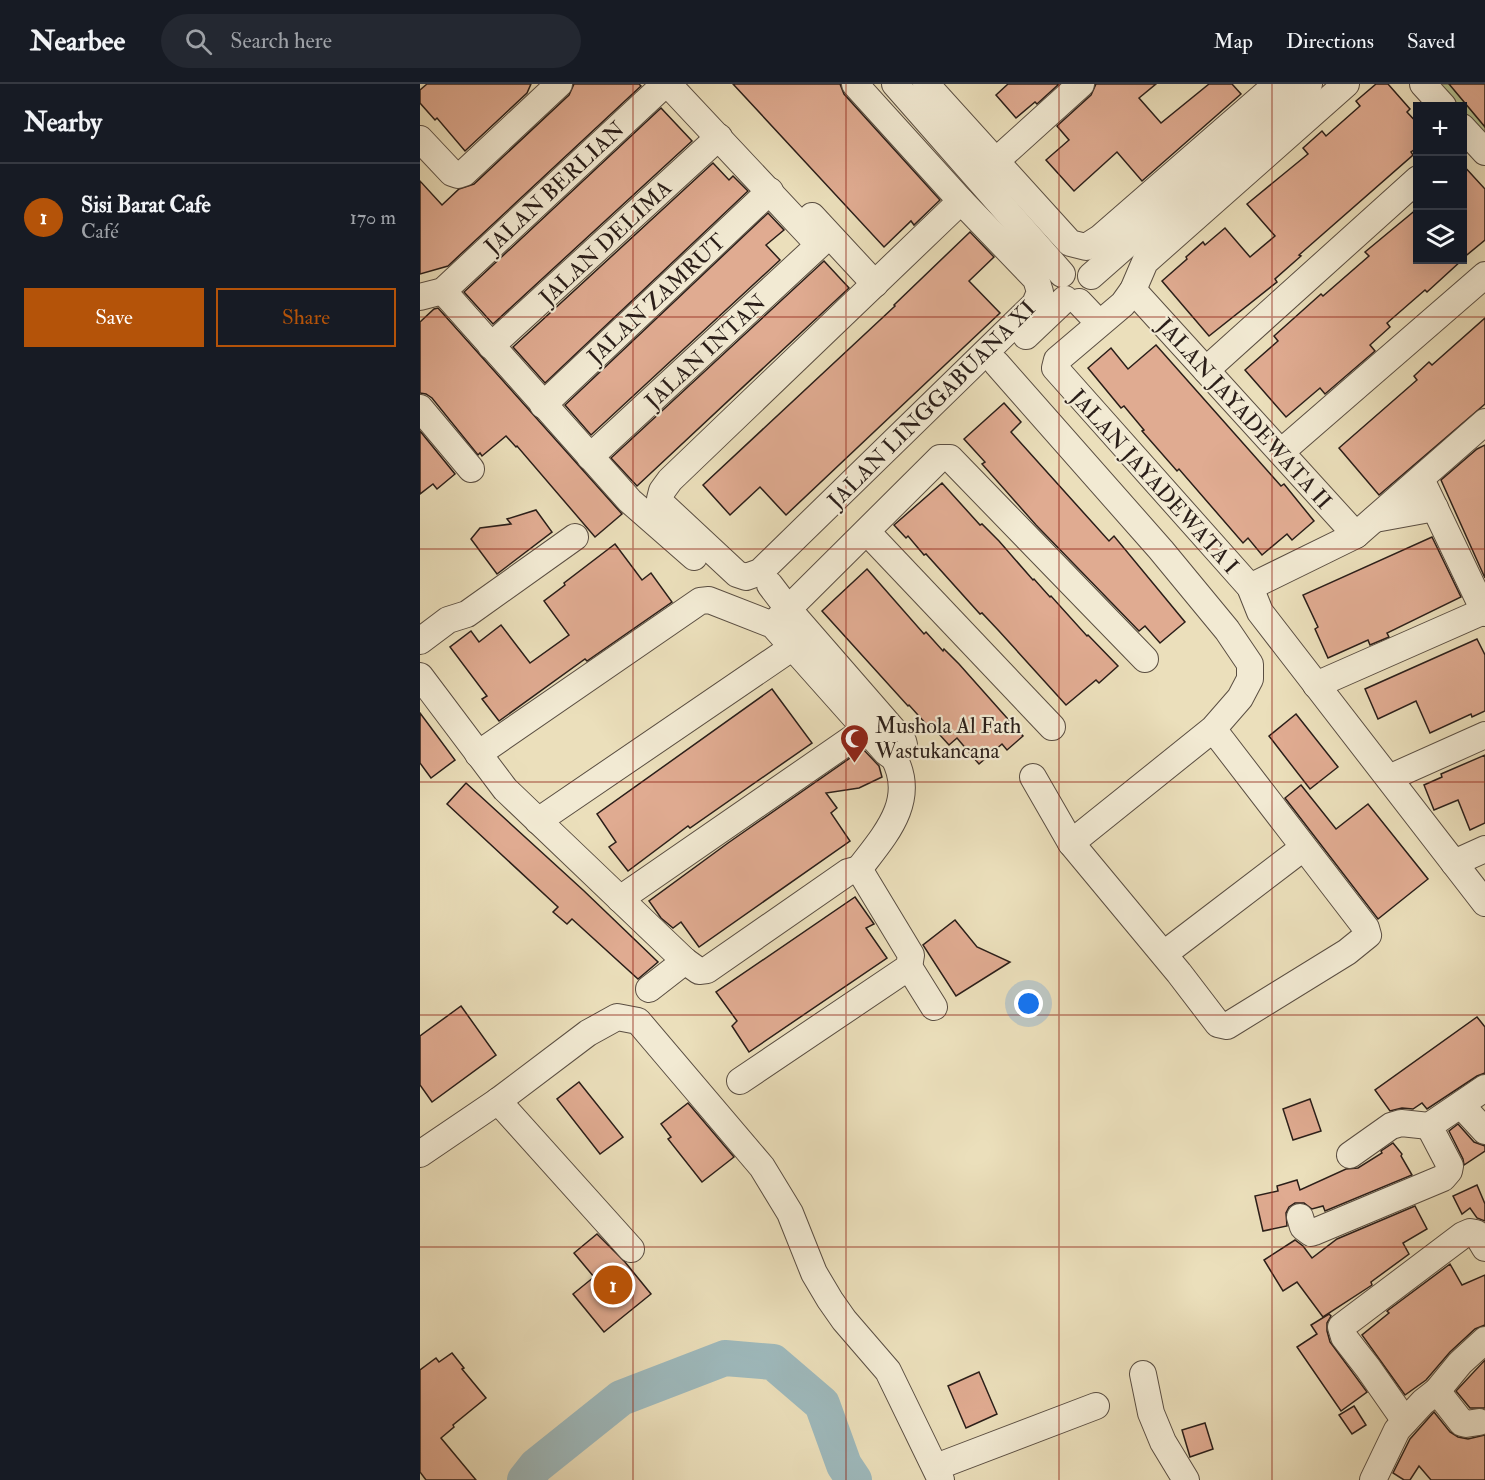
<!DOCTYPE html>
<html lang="en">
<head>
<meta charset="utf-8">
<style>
	body { margin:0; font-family:"IM FELL Double Pica",serif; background:#242831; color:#f1f3f6 }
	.controls { position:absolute; right:18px; top:18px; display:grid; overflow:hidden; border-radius:0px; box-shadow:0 6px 24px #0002 }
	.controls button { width:54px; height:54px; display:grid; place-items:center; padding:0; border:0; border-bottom:2px solid #363941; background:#171b24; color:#f1f3f6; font:30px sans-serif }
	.you { position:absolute; left:609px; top:920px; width:21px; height:21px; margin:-15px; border:4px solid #fff; border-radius:50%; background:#1a73e8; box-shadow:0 0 0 9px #1a73e833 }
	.badge { display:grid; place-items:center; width:39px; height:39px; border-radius:50%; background:#b45309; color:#fff; font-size:20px; font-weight:700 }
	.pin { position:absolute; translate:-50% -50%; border:3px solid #fff; box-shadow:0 2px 6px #0006 }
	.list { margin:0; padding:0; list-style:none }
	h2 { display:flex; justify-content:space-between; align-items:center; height:78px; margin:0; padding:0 24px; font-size:26px }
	h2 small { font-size:20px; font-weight:400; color:#9ea1a6 }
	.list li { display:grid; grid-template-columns:39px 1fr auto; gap:18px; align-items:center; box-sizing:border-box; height:108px; padding:0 24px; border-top:2px solid #363941 }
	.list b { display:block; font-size:22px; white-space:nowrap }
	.list p { margin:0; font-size:20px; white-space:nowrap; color:#9ea1a6 }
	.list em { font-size:20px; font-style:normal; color:#9ea1a6 }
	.actions { display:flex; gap:12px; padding:18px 24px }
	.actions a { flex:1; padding:14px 0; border:2px solid #b45309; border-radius:0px; text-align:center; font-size:21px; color:#b45309 }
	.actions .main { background:#b45309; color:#fff }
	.icon { flex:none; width:33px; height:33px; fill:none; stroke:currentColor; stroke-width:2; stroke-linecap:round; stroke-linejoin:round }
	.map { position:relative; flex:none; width:1065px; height:1396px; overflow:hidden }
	header { display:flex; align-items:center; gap:36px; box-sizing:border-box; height:84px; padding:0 30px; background:#171b24; border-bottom:2px solid #363941 }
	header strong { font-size:28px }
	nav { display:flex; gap:33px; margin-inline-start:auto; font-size:21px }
	.search { width:420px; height:54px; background:#242831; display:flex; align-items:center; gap:15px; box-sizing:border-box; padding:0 21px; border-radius:33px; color:#9ea1a6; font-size:22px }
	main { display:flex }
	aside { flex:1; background:#171b24 }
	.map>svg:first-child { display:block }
	.green { fill:#b6c291; stroke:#707055; stroke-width:1.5 }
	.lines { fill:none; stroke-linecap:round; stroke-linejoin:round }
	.river { stroke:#9eb9bc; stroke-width:36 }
	.building { fill:#e0ab91; stroke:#2a1e19; stroke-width:1.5 }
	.minor-casing { stroke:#5a4e42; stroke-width:28 }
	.minor { stroke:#f2ead3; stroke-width:26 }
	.grid { fill:none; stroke:#8f2418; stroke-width:1.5; stroke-opacity:0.55 }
	.labels { text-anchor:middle; stroke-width:4.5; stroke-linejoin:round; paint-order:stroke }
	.street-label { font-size:22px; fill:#2a1e19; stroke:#f2ead3 }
	.poi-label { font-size:22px; fill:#2a1e19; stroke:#f2ead3; text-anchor:start }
</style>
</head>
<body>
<header>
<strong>Nearbee</strong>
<div class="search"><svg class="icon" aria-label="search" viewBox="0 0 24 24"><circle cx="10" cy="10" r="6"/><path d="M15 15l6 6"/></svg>Search here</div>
<nav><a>Map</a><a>Directions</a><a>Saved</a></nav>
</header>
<main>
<aside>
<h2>Nearby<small></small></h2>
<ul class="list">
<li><span class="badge">1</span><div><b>Sisi Barat Cafe</b><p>Café</p></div><em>170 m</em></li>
</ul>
<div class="actions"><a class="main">Save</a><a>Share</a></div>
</aside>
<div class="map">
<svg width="1065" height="1396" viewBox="0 0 1065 1396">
	<rect width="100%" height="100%" fill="#ebdfbb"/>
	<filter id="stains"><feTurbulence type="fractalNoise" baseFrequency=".00333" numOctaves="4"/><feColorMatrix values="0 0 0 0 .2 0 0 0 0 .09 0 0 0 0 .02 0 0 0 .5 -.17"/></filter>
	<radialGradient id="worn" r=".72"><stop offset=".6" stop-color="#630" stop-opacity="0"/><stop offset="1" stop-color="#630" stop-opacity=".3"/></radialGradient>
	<path class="green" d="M1011 0H1065V62L1043 36 1042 22H1031Z"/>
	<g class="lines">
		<path class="river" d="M105 1396 116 1382 201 1314 305 1274 353 1278 402 1320 424 1381 434 1396"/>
	</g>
	<g class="building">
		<path d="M7 0H111L107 9 45 67 17 34 15 36 0 19V6Z"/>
		<path d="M154 0H219L221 2 28 182 0 190V97L22 121 39 105 54 100 149 11Z"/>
		<path d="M313 0H420L424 10 520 116 494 141 491 137 464 163Z"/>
		<path d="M588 0H639L617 20 615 18 596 34 576 11Z"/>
		<path d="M676 0H736L719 14 741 39 789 0H812L821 10 722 97 697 68 654 107 626 76 649 56 637 42 671 11Z"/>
		<path d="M956 0H968L990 25 987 28 998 40V63L991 68 993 71 879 171 881 172 855 195 857 198 789 252 742 197 767 175 766 173 783 158 785 161 805 144 830 173 855 152 827 120 888 70 883 64 902 47 906 52 940 22 936 17Z"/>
		<path d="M1029 0H1065V43Z"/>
		<path d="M241 24 272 57 73 240 44 208Z"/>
		<path d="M293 79 309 96 313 92 328 107 125 299 93 263Z"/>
		<path d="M1042 80 1065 105V156L1042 175Z"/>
		<path d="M998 124V176H1042L1007 208 1005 206 967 239 970 243 950 261 955 267 905 310 900 304 866 333 825 286 858 257 854 252 901 210 903 212 949 172 945 168Z"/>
		<path d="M348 129 364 146 346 161 360 176 171 351 145 321Z"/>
		<path d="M550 148 574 173 549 197 580 229 366 431 340 403 310 431 283 401 475 222 474 221Z"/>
		<path d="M404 177 429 204 217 402 191 374Z"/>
		<path d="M18 224 202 430 175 453 97 362 96 363 86 352 62 372 60 369 58 371 12 314 6 310 0 309V238L14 225Z"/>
		<path d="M1065 234V320L959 411 919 364 997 296 994 292 1009 278 1012 281Z"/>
		<path d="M736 261 861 402 864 400 894 437 872 456 867 450 842 471 828 454 823 459 759 385 757 387 722 347 724 346 704 322 701 324 668 284 691 264 708 285Z"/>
		<path d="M584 319 601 338 591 348 689 457 694 452 765 538 740 559 725 542 719 547 616 441 562 380 565 378 544 355Z"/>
		<path d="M0 347 35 390 17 405 13 400 0 410Z"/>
		<path d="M1065 361V494L1021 396 1057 365Z"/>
		<path d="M522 399 560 441 562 440 579 457 613 496 614 495 630 513 631 512 667 552 668 551 698 582 679 599 676 596 646 621 579 547 562 529 560 530 506 470 504 471 488 452 486 454 474 441Z"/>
		<path d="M116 426 132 448 77 490 51 455 60 444 91 440 87 435Z"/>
		<path d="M1012 453 1041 513 967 549 969 553 950 561 948 556 908 574 895 545 898 543 883 511Z"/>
		<path d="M195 460 222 496 231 489 252 518 167 577 165 575 79 637 62 615 67 612 30 563 51 547 59 558 81 541 110 579 149 551 124 517 145 501 144 499Z"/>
		<path d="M447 485 504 550 506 548 523 567 524 565 539 580 603 652 587 666 582 660 559 680 537 654 529 661 509 639 507 641 489 621 488 622 402 527Z"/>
		<path d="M1057 555 1065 571V627L1052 633 1051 630 1010 649 996 617 958 635 945 605Z"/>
		<path d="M352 605 392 659 270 744 268 742 208 787 189 763 196 758 177 730Z"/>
		<path d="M0 629 35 676 11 694 0 679Z"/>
		<path d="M876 630 918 683 890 705 849 652Z"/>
		<path d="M443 665 459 682 462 693 439 704 406 709 417 724 411 729 430 757 279 863 261 838 253 844 241 834 229 817 308 759Z"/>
		<path d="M1065 671V739L1050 746 1038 716 1014 726 1004 701 1022 693 1021 690Z"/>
		<path d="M46 699 163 806 238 878 218 895 152 835 147 840 133 828 138 823 27 720Z"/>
		<path d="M881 701 916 745 948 720 1008 795 958 835 865 714Z"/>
		<path d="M435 813 454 840 446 844 467 874 329 968 312 942 317 937 296 908Z"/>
		<path d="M535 836 557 863 590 878 536 912 503 861Z"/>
		<path d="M41 922 76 971 12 1018 0 1001V952Z"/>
		<path d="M1057 933 1065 943V989L1057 992 1007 1025 1002 1019 993 1025 982 1024 970 1027 955 1006Z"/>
		<path d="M159 998 203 1053 180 1070 137 1015Z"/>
		<path d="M890 1015 901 1047 873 1056 863 1025Z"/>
		<path d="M268 1019 314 1073 282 1098 248 1055 251 1053 241 1040Z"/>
		<path d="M1038 1040 1054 1058 1065 1062V1067L1044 1081 1043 1075 1029 1047Z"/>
		<path d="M973 1059 982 1070 981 1072 992 1091 905 1127 903 1122 892 1125 884 1119H875L869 1123 866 1129 867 1142 843 1147 835 1112 858 1107 857 1102 877 1096 880 1106 926 1085 938 1084 962 1069 961 1067Z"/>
		<path d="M1057 1101 1065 1120V1137L1057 1134 1050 1124 1042 1130 1033 1112Z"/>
		<path d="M995 1122 1007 1145 983 1159 989 1170 951 1198 952 1201 949 1203 903 1233 877 1198 863 1207 844 1176 875 1156 883 1162 892 1174 917 1155Z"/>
		<path d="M177 1150 205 1178 231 1210 184 1248 153 1210 174 1193 154 1169Z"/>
		<path d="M1030 1180 1042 1201 1065 1191V1241L1055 1245 1030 1268 1006 1296 985 1311 942 1251 969 1229 967 1227Z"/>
		<path d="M909 1230 911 1232 907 1239V1247L910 1258 947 1308 921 1327 877 1263 897 1250 891 1241Z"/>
		<path d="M32 1269 44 1284 42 1285 66 1314 33 1341 34 1343 21 1354 56 1396H6L0 1388V1286L16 1274 19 1278Z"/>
		<path d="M1065 1276V1324H1050L1036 1307Z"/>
		<path d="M559 1288 577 1330 546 1344 528 1302Z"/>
		<path d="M934 1322 946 1341 932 1350 919 1331Z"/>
		<path d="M1014 1328 1030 1348 1038 1353 1048 1355 1065 1351V1396H1011L999 1382 990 1396H984L973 1389 990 1355Z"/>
		<path d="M785 1339 793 1365 770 1373 762 1346Z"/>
	</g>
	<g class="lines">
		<defs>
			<g id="minor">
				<path d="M435 0 541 117"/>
				<path d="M475 0 642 190"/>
				<path d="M506 0 650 159 666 163 680 154 857 0"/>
				<path d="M926 0 725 178 713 206 703 220 637 276 635 284 830 503 840 528 1065 819"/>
				<path d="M1003 0 1023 22"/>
				<path d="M1042 43 1065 68"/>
				<path d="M0 55 32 89 38 91 44 89 139 0"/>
				<path d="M576 77 661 0"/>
				<path d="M541 117 616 195 620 208 615 220 340 488 326 493 317 490 243 421 240 415 242 407 250 396Z"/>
				<path d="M392 132 455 200"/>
				<path d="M671 192 889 0"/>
				<path d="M713 206 936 451"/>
				<path d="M23 207 210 417 274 473"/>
				<path d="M0 213 23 207 245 0"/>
				<path d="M659 218 679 239"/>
				<path d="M606 252 645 215"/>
				<path d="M71 262 299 53"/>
				<path d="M577 280 741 466 807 546 830 580V595L820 614 793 645 651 759 759 889 798 940 807 942 927 868 948 851 946 844 793 645"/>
				<path d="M786 286 998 95"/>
				<path d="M123 321 350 107"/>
				<path d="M0 324 51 385"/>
				<path d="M861 368 1065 191"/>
				<path d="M170 373 399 161 248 0"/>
				<path d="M1001 395 1065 529"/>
				<path d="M955 435 1015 424"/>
				<path d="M447 448 632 643"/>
				<path d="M830 503 936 451 1065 338"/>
				<path d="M357 536 520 374H530L725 575"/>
				<path d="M0 557 28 536 47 530 155 453"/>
				<path d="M0 592 85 705 265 877 279 887 287 886 428 788 439 785"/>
				<path d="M896 601 1064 527"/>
				<path d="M58 670 280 517 289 516 353 541 466 668 470 671 473 672 484 661 483 657 369 526 350 501"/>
				<path d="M613 693 651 759"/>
				<path d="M969 694 1065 651"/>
				<path d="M118 737 373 563"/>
				<path d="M1034 779 1065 765"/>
				<path d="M439 785C465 751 498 716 473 672"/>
				<path d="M200 815 446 645"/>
				<path d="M744 870 883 764"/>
				<path d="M489 883 514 923"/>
				<path d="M229 905 265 877"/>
				<path d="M320 997 489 883 491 871 439 785"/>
				<path d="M78 1017 211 1165"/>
				<path d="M1041 1021 1065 1047"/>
				<path d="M0 1070 78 1017 168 949 197 933 218 937 342 1083 370 1129 394 1189 410 1216 424 1236 468 1287 521 1396"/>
				<path d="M930 1071 971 1042 981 1039 1009 1042"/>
				<path d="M880 1133 883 1143 891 1149 894 1148 1023 1094 1029 1087 1030 1082 1009 1042 1065 1004"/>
				<path d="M723 1290 731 1329 743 1358 766 1396"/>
				<path d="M1017 1307 1042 1339 1046 1340 1059 1338"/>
				<path d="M985 1337 948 1284 924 1253 921 1243 1043 1151 1050 1148 1056 1149 1065 1164"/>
				<path d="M516 1383 676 1322"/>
				<path d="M953 1396 977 1346 1003 1318 1017 1307 1040 1279 1065 1256"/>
			</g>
		</defs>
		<use href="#minor" class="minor-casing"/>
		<use href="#minor" class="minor"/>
	</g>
	<path class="grid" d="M213 0V1396M426 0V1396M639 0V1396M852 0V1396M0 233H1065M0 465H1065M0 698H1065M0 931H1065M0 1163H1065"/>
	<defs>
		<symbol id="mosque-pin" viewBox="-11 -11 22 30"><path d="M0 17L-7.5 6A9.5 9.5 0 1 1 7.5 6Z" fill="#8f2418" stroke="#f2ead3"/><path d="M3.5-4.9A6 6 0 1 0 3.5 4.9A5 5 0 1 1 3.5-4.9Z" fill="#fff"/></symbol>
	</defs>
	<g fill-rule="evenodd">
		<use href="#mosque-pin" x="418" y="638" width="33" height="45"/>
	</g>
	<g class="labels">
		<g class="street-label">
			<text transform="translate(134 103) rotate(-43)" y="8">JALAN BERLIAN</text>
			<text transform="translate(185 158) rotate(-43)" y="8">JALAN DELIMA</text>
			<text transform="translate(236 214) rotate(-43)" y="8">JALAN ZAMRUT</text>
			<text transform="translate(285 267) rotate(-43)" y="8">JALAN INTAN</text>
			<text transform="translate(511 320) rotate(-45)" y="8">JALAN LINGGABUANA XI</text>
			<text transform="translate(825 329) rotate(48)" y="8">JALAN JAYADEWATA II</text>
			<text transform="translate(735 397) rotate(48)" y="8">JALAN JAYADEWATA I</text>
		</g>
		<g class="poi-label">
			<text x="455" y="649">Mushola Al Fath<tspan x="455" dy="25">Wastukancana</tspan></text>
		</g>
	</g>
	<rect width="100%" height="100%" filter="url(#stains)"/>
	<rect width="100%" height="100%" fill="url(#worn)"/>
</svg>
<div class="controls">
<button>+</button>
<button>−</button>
<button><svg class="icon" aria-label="layers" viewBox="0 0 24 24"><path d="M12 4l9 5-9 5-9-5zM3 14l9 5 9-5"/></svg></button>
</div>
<div class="you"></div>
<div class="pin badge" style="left:193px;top:1201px">1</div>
</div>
</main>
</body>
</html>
